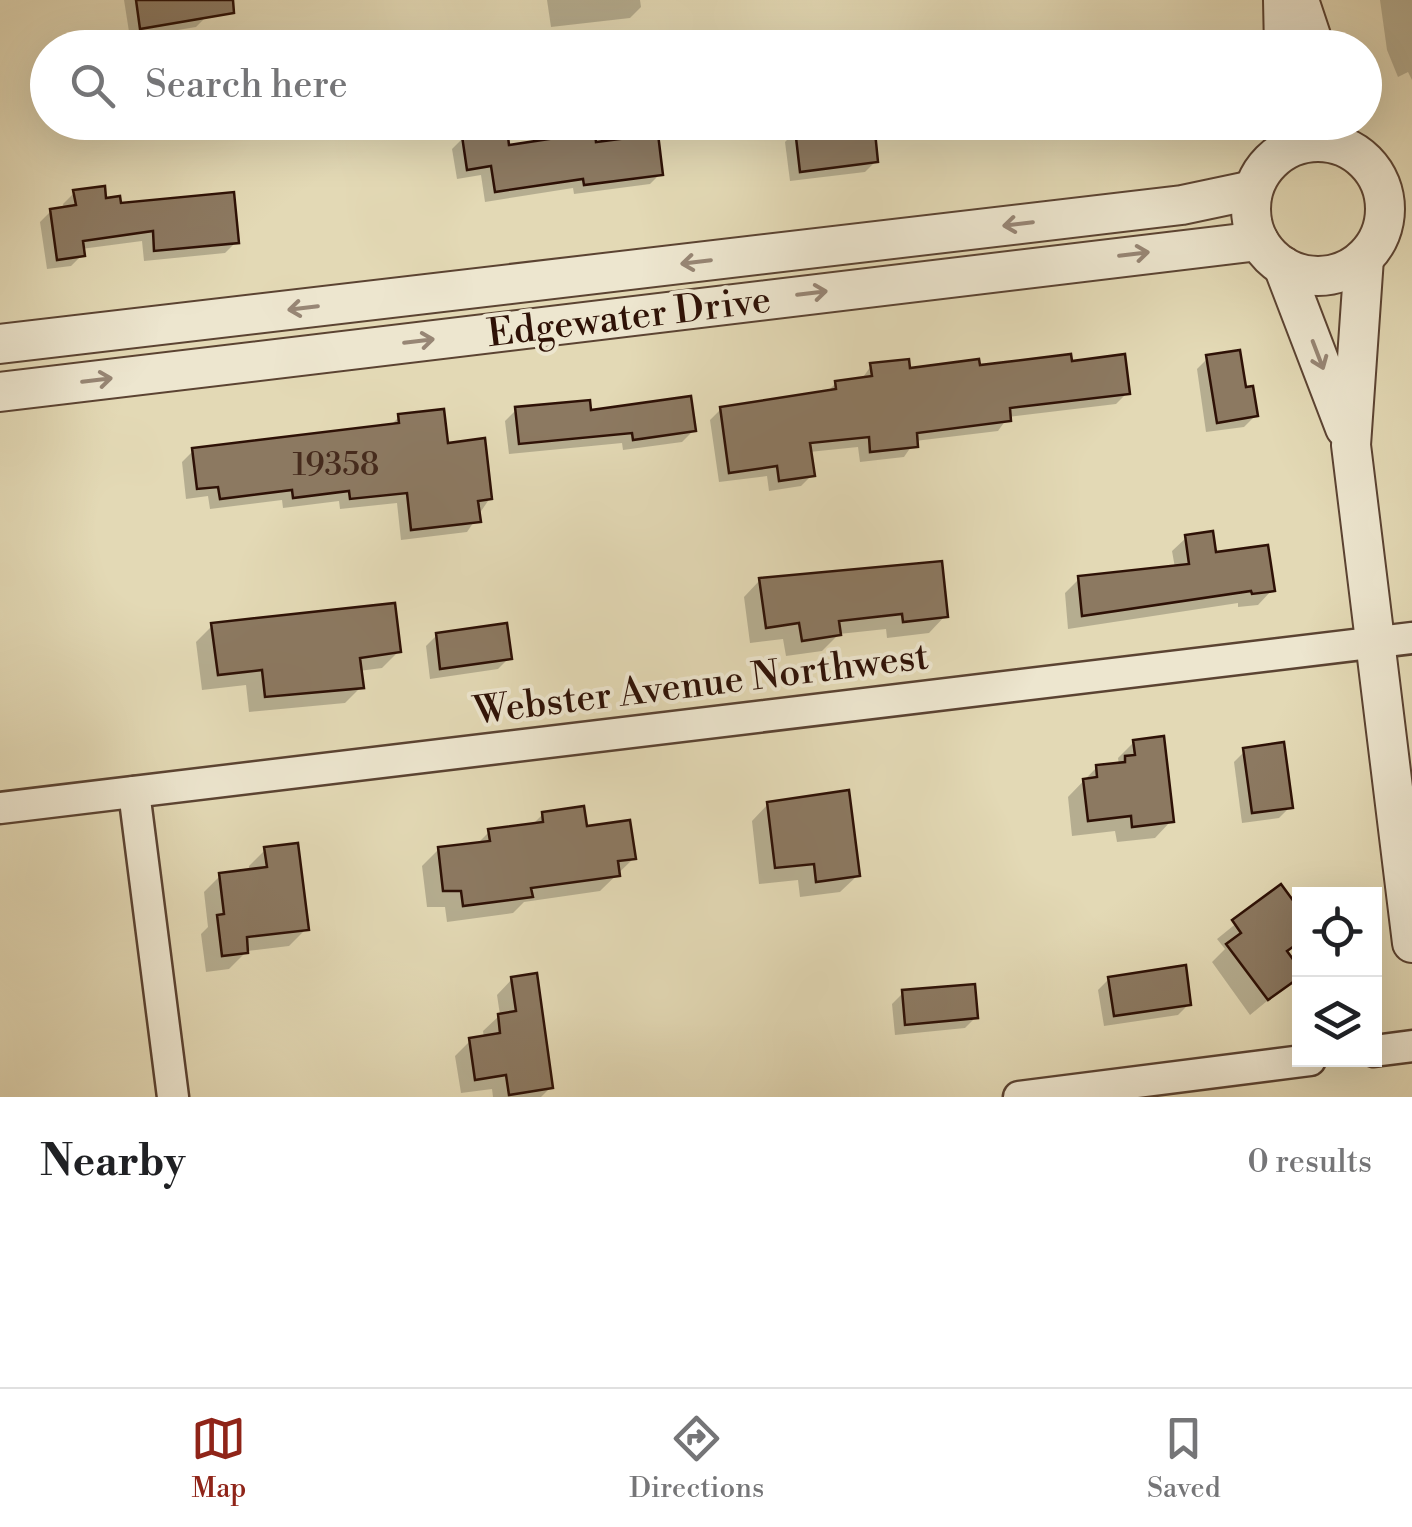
<!DOCTYPE html>
<html lang="en">
<head>
<meta charset="utf-8">
<style>
	body { margin:0; font-family:"Libre Bodoni",serif; background:#f6f6f6; color:#202124 }
	.controls { position:absolute; right:30px; bottom:30px; display:grid; overflow:hidden; border-radius:0px; box-shadow:0 10px 40px #0002 }
	.controls button { width:90px; height:90px; display:grid; place-items:center; padding:0; border:0; border-bottom:2px solid #e0e0e0; background:#fff; color:#202124; font:50px sans-serif }
	.list { margin:0; padding:0; list-style:none }
	h2 { display:flex; justify-content:space-between; align-items:center; height:130px; margin:0; padding:0 40px; font-size:42px }
	h2 small { font-size:32px; font-weight:400; color:#757577 }
	.icon { flex:none; width:55px; height:55px; fill:none; stroke:currentColor; stroke-width:2; stroke-linecap:round; stroke-linejoin:round }
	.map { position:relative; flex:none; width:1412px; height:1097px; overflow:hidden }
	.search { position:absolute; background:#fff; box-shadow:0 10px 40px #0002; left:30px; right:30px; top:30px; height:110px; display:flex; align-items:center; gap:25px; box-sizing:border-box; padding:0 35px; border-radius:55px; color:#757577; font-size:38px }
	.sheet { height:290px; background:#fff }
	nav { display:flex; justify-content:space-around; align-items:center; box-sizing:border-box; height:140px; border-top:2px solid #e0e0e0; background:#fff; font-size:28px; color:#757577 }
	nav a { display:grid; justify-items:center; gap:5px }
	nav .on { color:#8f2418 }
	.map>svg:first-child { display:block }
	.shadow { fill:#0003 }
	.building { fill:#8c7961; stroke:#2e1106; stroke-width:2.5 }
	.lines { fill:none; stroke-linecap:round; stroke-linejoin:round }
	.minor-casing { stroke:#5b4332; stroke-width:35 }
	.tertiary-casing { stroke:#5b4332; stroke-width:42 }
	.minor { stroke:#ede6cf; stroke-width:30 }
	.tertiary { stroke:#ede6cf; stroke-width:38 }
	.oneway { stroke:#978675 }
	.labels { text-anchor:middle; stroke-width:8; stroke-linejoin:round; paint-order:stroke }
	.number-label { font-size:32px; fill:#462b1d }
	.street-label { font-size:38px; fill:#2e1106; stroke:#ede6cf }
</style>
</head>
<body>
<div class="map">
<svg width="1412" height="1097" viewBox="0 0 1412 1097">
	<rect width="100%" height="100%" fill="#e3d9b5"/>
	<filter id="stains"><feTurbulence type="fractalNoise" baseFrequency=".002" numOctaves="4"/><feColorMatrix values="0 0 0 0 .2 0 0 0 0 .09 0 0 0 0 .02 0 0 0 .5 -.17"/></filter>
	<radialGradient id="worn" r=".72"><stop offset=".6" stop-color="#630" stop-opacity="0"/><stop offset="1" stop-color="#630" stop-opacity=".3"/></radialGradient>
	<g class="shadow">
		<path d="M124 0H205L207 16 196 27 130 38Z"/>
		<path d="M547 0H640L641 7 630 18 551 27Z"/>
		<path d="M1380 0H1412V80L1408 72 1398 77 1387 50Z"/>
		<path d="M1148 39 1142 48H1108L1113 43Z"/>
		<path d="M1194 43 1195 48H1157Z"/>
		<path d="M1110 122H1148L1138 133 1112 136Z"/>
		<path d="M796 131 876 161 865 172 790 181 785 142Z"/>
		<path d="M463 138 507 148 594 145 660 174 650 184 574 194 573 188 485 202 481 175 457 179 452 149Z"/>
		<path d="M74 193 104 201 236 242 225 253 144 261 142 241 81 249 82 255 71 266 47 269 40 222 51 211 64 209 63 204Z"/>
		<path d="M1208 358 1244 390 1255 416 1244 427 1206 432 1197 369Z"/>
		<path d="M1069 364 1127 393 1116 404 1008 417 998 431 915 441 904 457 860 462 858 447 809 452 812 475 801 486 769 491 767 476 719 482 710 420 721 409 826 393 836 383 861 380 871 366 907 371Z"/>
		<path d="M516 410 589 412 693 431 682 442 623 450 622 443 509 454 505 421Z"/>
		<path d="M399 417 446 445 490 498 467 532 401 540 397 503 340 509 339 501 283 508 282 500 210 509 208 496 186 499 182 462 193 451 389 427Z"/>
		<path d="M1187 537 1272 590 1258 605 1238 607V603L1068 629 1065 593 1079 579 1175 568 1172 551Z"/>
		<path d="M760 580 945 616 929 633 887 638 886 629 839 634 822 651 786 656 783 639 750 643 744 597Z"/>
		<path d="M213 625 399 651 382 668 359 671 361 687 345 703 249 712 246 685 202 690 196 642Z"/>
		<path d="M437 635 509 658 498 669 430 679 426 646Z"/>
		<path d="M1134 742 1171 821 1155 838 1117 842 1115 831 1072 836 1068 797 1097 767 1119 765 1118 758Z"/>
		<path d="M1245 751 1290 807 1279 818 1242 823 1234 762Z"/>
		<path d="M768 804 857 876 840 892 800 897 798 880 759 884 752 821Z"/>
		<path d="M543 814 585 828 633 859 600 891 524 902 513 913 447 922 445 907H427L422 866 439 849 476 845 489 832 531 826Z"/>
		<path d="M265 850 306 929 289 946 247 951 229 969 206 972 201 934 208 927 204 892 221 875 249 872V866Z"/>
		<path d="M1280 888 1300 942 1285 954 1300 974 1250 1015 1212 962 1225 949 1217 939Z"/>
		<path d="M512 979 551 1087 541 1097H493L492 1089 461 1093 455 1056 470 1041 484 1038 483 1031 500 1015 497 995Z"/>
		<path d="M1109 979 1189 1004 1178 1015 1104 1026 1098 990Z"/>
		<path d="M903 993 976 1017 965 1028 895 1035 892 1004Z"/>
	</g>
	<g class="building">
		<path d="M136 0H233L234 13 140 29Z"/>
		<path d="M847 122H874L878 162 800 172 795 129Z"/>
		<path d="M507 128 509 145 595 132 596 142 658 134 663 175 584 185 583 179 495 192 491 166 467 170 462 136Z"/>
		<path d="M105 186 106 198 120 196 121 203 234 192 239 243 154 251 153 231 83 241 85 256 57 260 50 209 76 205 73 190Z"/>
		<path d="M1240 350 1246 387 1253 386 1258 416 1217 423 1206 355Z"/>
		<path d="M1071 354 1072 361 1125 354 1130 394 1010 408 1011 421 917 433 918 447 870 452 869 437 810 443 815 476 779 481 777 466 729 473 720 407 836 389 835 381 872 376 870 363 909 359 910 368 979 359 980 365Z"/>
		<path d="M691 396 696 431 633 440 632 433 519 444 515 407 590 400 591 410Z"/>
		<path d="M444 409 448 443 485 438 492 499 478 501 481 522 411 530 407 493 350 499 349 491 293 498 292 490 220 499 218 487 197 489 192 448 399 423 398 414Z"/>
		<path d="M1213 531 1216 552 1268 545 1275 591 1252 594 1251 591 1082 616 1078 576 1189 564 1185 535Z"/>
		<path d="M942 561 948 617 903 622 902 614 839 621 841 635 802 641 799 623 766 628 759 578Z"/>
		<path d="M395 603 401 652 360 658 364 688 265 697 262 670 218 675 211 623Z"/>
		<path d="M507 623 512 659 440 669 436 633Z"/>
		<path d="M1164 736 1174 822 1132 827 1131 816 1088 821 1083 779 1097 777 1096 765 1125 762V756L1135 755 1133 740Z"/>
		<path d="M1284 742 1293 808 1252 813 1243 748Z"/>
		<path d="M849 790 860 876 816 882 814 864 775 868 767 802Z"/>
		<path d="M584 806 587 826 630 820 636 859 618 861 620 876 531 888 533 897 463 906 461 891H443L438 847 490 841 488 829 543 822 542 812Z"/>
		<path d="M298 843 309 930 247 937 248 953 222 956 217 915 224 914 219 873 267 867 264 847Z"/>
		<path d="M1281 884 1300 910V942L1287 951 1300 969V977L1268 1000 1226 944 1241 933 1232 920Z"/>
		<path d="M1186 965 1191 1005 1114 1016 1108 977Z"/>
		<path d="M537 973 553 1088 509 1095 506 1075 475 1080 469 1038 500 1033 498 1014 516 1011 511 977Z"/>
		<path d="M975 984 978 1018 905 1025 902 990Z"/>
	</g>
	<g class="lines">
		<defs>
			<g id="minor">
				<path d="M134 792 173 1097"/>
				<path d="M0 808 1412 638"/>
				<path d="M1374 1051 1412 1046"/>
				<path d="M1019 1097 1310 1060"/>
			</g>
			<g id="tertiary">
				<path d="M1283 0 1284 48"/>
				<path d="M1299 0 1315 48"/>
				<circle cx="1318" cy="209" r="67"/>
				<path d="M1364 258 1351 445 1412 943"/>
				<path d="M1283 266 1345 428"/>
				<path d="M0 344 1182 205 1253 190"/>
				<path d="M0 392 1259 241"/>
			</g>
		</defs>
		<use href="#minor" class="minor-casing"/>
		<use href="#tertiary" class="tertiary-casing"/>
		<use href="#minor" class="minor"/>
		<use href="#tertiary" class="tertiary"/>
	</g>
	<defs><path id="oneway-shaft" d="M-6 0H5M1.5-3L5.5 0L1.5 3" fill="none" stroke-width="1.6" stroke-linecap="round" stroke-linejoin="round" transform="scale(2.5)"/></defs>
	<g class="oneway">
		<use href="#oneway-shaft" transform="translate(1018 224) rotate(173)"/>
		<use href="#oneway-shaft" transform="translate(1134 254) rotate(-7)"/>
		<use href="#oneway-shaft" transform="translate(696 262) rotate(173)"/>
		<use href="#oneway-shaft" transform="translate(812 293) rotate(-7)"/>
		<use href="#oneway-shaft" transform="translate(303 308) rotate(173)"/>
		<use href="#oneway-shaft" transform="translate(419 341) rotate(-7)"/>
		<use href="#oneway-shaft" transform="translate(1318 355) rotate(69)"/>
		<use href="#oneway-shaft" transform="translate(97 380) rotate(-7)"/>
	</g>
	<g class="labels">
		<g class="number-label">
			<text x="336" y="475">19358</text>
		</g>
		<g class="street-label">
			<text transform="translate(629 316) rotate(-7)" y="13">Edgewater Drive</text>
			<text transform="translate(701 683) rotate(-7)" y="13">Webster Avenue Northwest</text>
		</g>
	</g>
	<rect width="100%" height="100%" filter="url(#stains)"/>
	<rect width="100%" height="100%" fill="url(#worn)"/>
</svg>
<div class="controls">
<button><svg class="icon" aria-label="locate" viewBox="0 0 24 24"><circle cx="12" cy="12" r="6"/><path d="M12 2v4M12 18v4M2 12h4M18 12h4"/></svg></button>
<button><svg class="icon" aria-label="layers" viewBox="0 0 24 24"><path d="M12 4l9 5-9 5-9-5zM3 14l9 5 9-5"/></svg></button>
</div>
<div class="search"><svg class="icon" aria-label="search" viewBox="0 0 24 24"><circle cx="10" cy="10" r="6"/><path d="M15 15l6 6"/></svg>Search here</div>
</div>
<section class="sheet">
<h2>Nearby<small>0 results</small></h2>
<ul class="list">
</ul>
</section>
<nav>
<a class="on"><svg class="icon" aria-label="map" viewBox="0 0 24 24"><path d="M3 6l6-2 6 2 6-2v14l-6 2-6-2-6 2zM9 4v14M15 6v14"/></svg>Map</a>
<a><svg class="icon" aria-label="directions" viewBox="0 0 24 24"><path d="M12 3l9 9-9 9-9-9zM9 14v-3h6M13 9l2 2-2 2"/></svg>Directions</a>
<a><svg class="icon" aria-label="saved" viewBox="0 0 24 24"><path d="M7 4h10v16l-5-4-5 4z"/></svg>Saved</a>
</nav>
</body>
</html>
